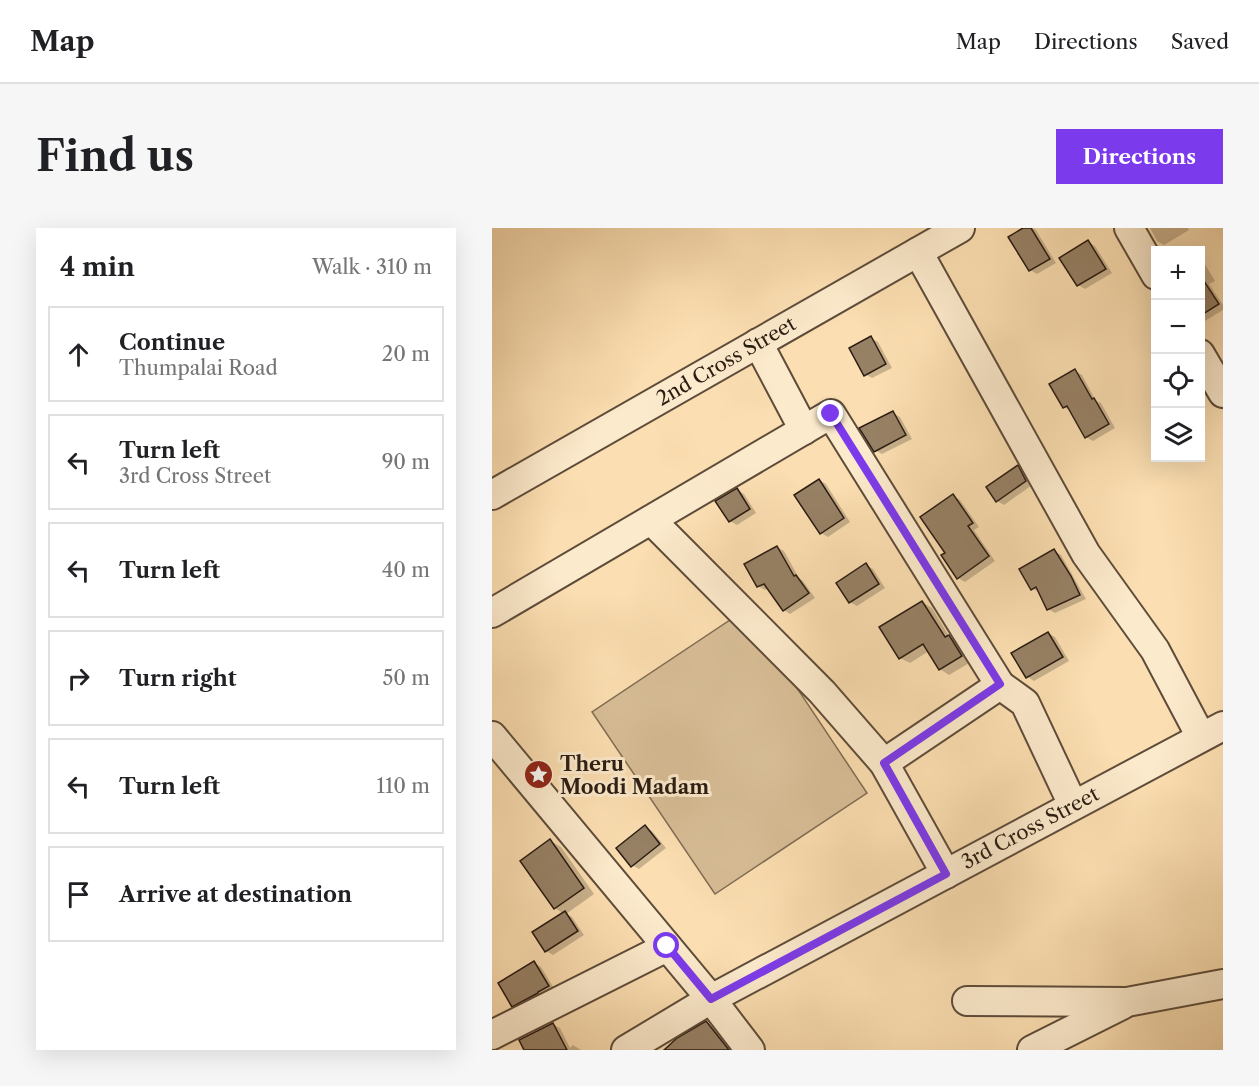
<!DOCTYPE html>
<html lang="en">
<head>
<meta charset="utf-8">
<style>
	body { margin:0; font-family:"Libre Caslon Text",serif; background:#f6f6f6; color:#202124 }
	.controls { position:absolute; right:18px; top:18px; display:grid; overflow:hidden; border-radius:0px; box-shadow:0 6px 24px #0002 }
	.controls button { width:54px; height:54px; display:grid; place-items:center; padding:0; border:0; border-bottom:2px solid #e0e0e0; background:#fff; color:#202124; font:30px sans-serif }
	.stop { position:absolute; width:18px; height:18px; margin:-14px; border:4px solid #7c3aed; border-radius:50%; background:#fff }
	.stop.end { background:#7c3aed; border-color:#fff; box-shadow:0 2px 6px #0008 }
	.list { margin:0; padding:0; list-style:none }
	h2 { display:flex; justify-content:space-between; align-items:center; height:78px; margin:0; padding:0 24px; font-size:26px }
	h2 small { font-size:20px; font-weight:400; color:#757577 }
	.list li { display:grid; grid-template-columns:39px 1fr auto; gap:18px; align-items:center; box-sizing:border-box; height:96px; margin:0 12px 12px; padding:0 12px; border:2px solid #e0e0e0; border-radius:0px }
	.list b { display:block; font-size:22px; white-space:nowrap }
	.list p { margin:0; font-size:20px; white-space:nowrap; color:#757577 }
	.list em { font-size:20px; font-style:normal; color:#757577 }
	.icon { flex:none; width:33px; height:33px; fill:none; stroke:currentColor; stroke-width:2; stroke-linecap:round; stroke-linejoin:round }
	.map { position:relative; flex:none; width:731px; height:822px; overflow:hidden; border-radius:0px }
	header { display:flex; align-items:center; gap:36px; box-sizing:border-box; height:84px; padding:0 30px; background:#fff; border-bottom:2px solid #e0e0e0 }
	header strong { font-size:28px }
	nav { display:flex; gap:33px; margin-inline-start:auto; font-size:21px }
	.intro { display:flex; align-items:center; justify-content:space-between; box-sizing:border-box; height:144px; padding:0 36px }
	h1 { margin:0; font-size:42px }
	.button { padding:15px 27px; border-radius:0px; background:#7c3aed; color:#fff; font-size:21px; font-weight:700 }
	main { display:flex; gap:36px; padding:0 36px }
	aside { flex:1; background:#fff; border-radius:0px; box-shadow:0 6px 24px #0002 }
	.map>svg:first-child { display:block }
	.green { fill:#d7bd96; stroke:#806c54; stroke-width:1.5 }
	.shadow { fill:#0003 }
	.building { fill:#978165; stroke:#2a1c12; stroke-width:1.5 }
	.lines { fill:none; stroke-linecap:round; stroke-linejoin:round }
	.minor-casing { stroke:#5e4c3a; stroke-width:32 }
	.minor { stroke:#fceacc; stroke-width:28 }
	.route { stroke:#7c3aed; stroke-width:8 }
	.labels { text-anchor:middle; stroke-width:6; stroke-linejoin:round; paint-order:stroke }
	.street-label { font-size:20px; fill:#2a1c12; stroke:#fceacc }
	.poi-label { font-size:20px; font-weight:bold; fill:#2a1c12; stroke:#fceacc; text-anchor:start }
</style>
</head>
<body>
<header>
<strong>Map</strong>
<nav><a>Map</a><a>Directions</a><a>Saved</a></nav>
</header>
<div class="intro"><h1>Find us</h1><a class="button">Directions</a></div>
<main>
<aside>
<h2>4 min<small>Walk · 310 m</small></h2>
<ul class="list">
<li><svg class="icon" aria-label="ahead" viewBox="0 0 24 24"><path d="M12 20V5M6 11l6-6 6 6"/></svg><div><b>Continue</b><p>Thumpalai Road</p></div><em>20 m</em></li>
<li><svg class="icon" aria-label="left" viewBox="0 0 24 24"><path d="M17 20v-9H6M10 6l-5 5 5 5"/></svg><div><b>Turn left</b><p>3rd Cross Street</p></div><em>90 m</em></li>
<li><svg class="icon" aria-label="left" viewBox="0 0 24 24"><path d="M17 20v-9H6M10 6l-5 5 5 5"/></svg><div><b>Turn left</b></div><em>40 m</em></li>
<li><svg class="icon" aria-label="right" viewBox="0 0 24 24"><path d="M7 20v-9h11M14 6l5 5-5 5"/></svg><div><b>Turn right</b></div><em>50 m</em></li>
<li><svg class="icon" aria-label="left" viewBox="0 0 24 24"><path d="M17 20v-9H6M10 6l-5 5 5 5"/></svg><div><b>Turn left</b></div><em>110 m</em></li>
<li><svg class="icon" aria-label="arrive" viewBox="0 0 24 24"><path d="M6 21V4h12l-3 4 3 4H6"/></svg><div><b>Arrive at destination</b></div></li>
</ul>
</aside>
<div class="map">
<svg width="731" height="822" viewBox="0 0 731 822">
	<rect width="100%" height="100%" fill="#fbdeb1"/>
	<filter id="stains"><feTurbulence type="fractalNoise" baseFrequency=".00333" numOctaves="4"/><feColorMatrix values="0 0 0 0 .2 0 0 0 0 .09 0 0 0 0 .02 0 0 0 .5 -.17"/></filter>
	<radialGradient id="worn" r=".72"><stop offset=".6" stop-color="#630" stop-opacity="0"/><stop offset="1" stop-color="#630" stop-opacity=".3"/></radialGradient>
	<path class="green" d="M253 382 375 565 223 666 100 484Z"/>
	<g class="shadow">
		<path d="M534 0H541L544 2 564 35 545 46 538 42Z"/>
		<path d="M658 0H696L697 2 672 17 665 13Z"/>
		<path d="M596 14 603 18 620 45 593 61 586 57Z"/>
		<path d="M708 32 711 33 723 53 717 56 731 77V82L708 96Z"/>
		<path d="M379 110 386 114 400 140 380 150 373 146Z"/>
		<path d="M583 143 590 147 604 173 609 175 623 200 601 213 594 209 579 183 572 179Z"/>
		<path d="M401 185 408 189 420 211 390 226 383 222Z"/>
		<path d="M526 239 532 243 540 257 512 277 505 273Z"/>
		<path d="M327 252 334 256 358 294 336 309 329 305Z"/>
		<path d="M245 262 252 266 264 285 245 297 238 293Z"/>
		<path d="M461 268 468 272 487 299 482 302 503 333 473 354 466 350 455 325Z"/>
		<path d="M285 319 292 323 307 350 311 353 323 370 298 386 292 382 277 360 273 362 266 358Z"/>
		<path d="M562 323 569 327 594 371 563 385 556 381 547 364 540 360Z"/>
		<path d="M374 337 381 341 393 360 365 378 358 374Z"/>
		<path d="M430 374 440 380 457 408 467 414 479 434 457 447 448 441 437 423 418 435 408 430Z"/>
		<path d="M556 405 563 409 577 433 542 453 536 449Z"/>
		<path d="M153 599 160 603 174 620 147 641 140 637Z"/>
		<path d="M58 613 69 619 102 666 74 686 80 689 92 707 61 727 54 723 72 686 63 680Z"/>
		<path d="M42 735 49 739 63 762 28 782 21 778Z"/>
		<path d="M214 795 221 799 239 822H187Z"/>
		<path d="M61 796 68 800 78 820 81 817 89 822H34Z"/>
	</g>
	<g class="building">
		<path d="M531 0H539L558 31 537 43 516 9Z"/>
		<path d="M596 12 614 41 585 58 567 30Z"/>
		<path d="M708 47 727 76 708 88Z"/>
		<path d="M379 108 394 136 372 148 357 120Z"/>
		<path d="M583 141 600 171 602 170 617 196 593 210 575 178 571 180 557 156Z"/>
		<path d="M401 183 414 207 382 224 367 200Z"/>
		<path d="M526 237 534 253 504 274 494 259Z"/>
		<path d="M327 251 352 290 328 306 302 267Z"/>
		<path d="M245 260 258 281 237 294 223 273Z"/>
		<path d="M461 266 481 295 476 298 497 328 465 351 449 327 453 325 428 289Z"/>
		<path d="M285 318 302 348 304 347 317 365 291 383 272 356 265 359 252 336Z"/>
		<path d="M562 321 579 348 588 367 555 382 544 359 539 362 527 341Z"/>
		<path d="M374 335 387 356 357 375 344 355Z"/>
		<path d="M430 373 453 409 457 407 470 428 447 442 431 416 407 431 387 399Z"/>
		<path d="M556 404 571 429 534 450 519 425Z"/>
		<path d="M153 597 168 616 139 639 124 620Z"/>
		<path d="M58 611 92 660 62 681 28 633Z"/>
		<path d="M73 683 86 703 53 724 40 704Z"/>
		<path d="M42 733 57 758 46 764V765L20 779 6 755Z"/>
		<path d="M214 793 237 822H172L185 810Z"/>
		<path d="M61 795 75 822H32L27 812Z"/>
	</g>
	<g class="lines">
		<defs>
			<g id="minor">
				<path d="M637 0 664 47"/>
				<path d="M426 24 594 326 663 422 709 509"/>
				<path d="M266 115 312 202"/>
				<path d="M708 126 731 165"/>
				<path d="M0 267 468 0"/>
				<path d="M159 292 330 464 392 535 454 646"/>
				<path d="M0 385 339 186 508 457 533 475 581 577"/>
				<path d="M0 508 219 771 258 822"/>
				<path d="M392 535 508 457"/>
				<path d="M475 773 635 774 731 756"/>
				<path d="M0 807 175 719"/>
				<path d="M134 822 219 771 731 498"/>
				<path d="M540 822 630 777"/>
			</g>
		</defs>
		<use href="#minor" class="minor-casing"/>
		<use href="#minor" class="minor"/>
	</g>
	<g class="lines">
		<path class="route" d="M175 718 219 771 454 646 392 535 508 456 339 186"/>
	</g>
	<defs>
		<symbol id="sight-disc" viewBox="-11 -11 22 22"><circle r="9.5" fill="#8f2418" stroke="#fceacc"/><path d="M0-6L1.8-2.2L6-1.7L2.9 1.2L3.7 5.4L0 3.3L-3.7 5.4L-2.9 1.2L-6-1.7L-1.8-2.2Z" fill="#fff"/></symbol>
	</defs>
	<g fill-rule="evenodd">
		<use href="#sight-disc" x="30" y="530" width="33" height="33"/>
	</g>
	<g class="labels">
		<g class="street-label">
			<text transform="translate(234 133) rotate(-30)" y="7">2nd Cross Street</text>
			<text transform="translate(538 600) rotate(-28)" y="7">3rd Cross Street</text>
		</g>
		<g class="poi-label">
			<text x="68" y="543">Theru<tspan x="68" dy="23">Moodi Madam</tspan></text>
		</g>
	</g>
	<rect width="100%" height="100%" filter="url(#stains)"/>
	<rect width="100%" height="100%" fill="url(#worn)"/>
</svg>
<div class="controls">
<button>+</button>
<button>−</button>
<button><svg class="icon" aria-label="locate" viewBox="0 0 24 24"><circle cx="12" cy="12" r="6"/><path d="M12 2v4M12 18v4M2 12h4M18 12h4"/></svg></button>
<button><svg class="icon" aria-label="layers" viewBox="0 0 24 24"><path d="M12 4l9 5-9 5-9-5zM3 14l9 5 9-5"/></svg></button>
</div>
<div class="stop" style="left:175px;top:718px"></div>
<div class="stop end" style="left:339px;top:186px"></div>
</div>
</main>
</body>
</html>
